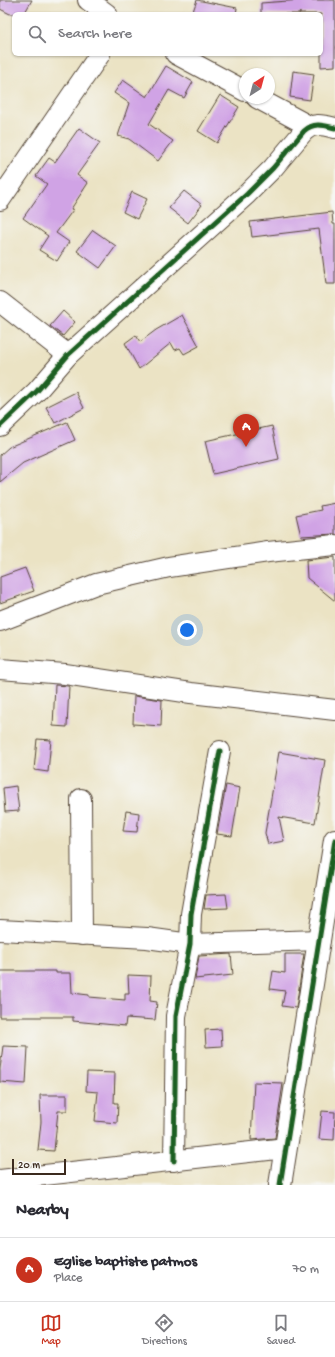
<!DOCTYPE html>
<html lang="en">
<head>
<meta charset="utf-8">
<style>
	body { margin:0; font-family:"Gochi Hand",sans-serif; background:#f7f7f7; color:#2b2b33 }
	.compass { position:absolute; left:239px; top:68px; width:36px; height:36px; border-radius:50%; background:#fff; box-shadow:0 1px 3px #0004; rotate:36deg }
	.scale { position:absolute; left:12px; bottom:10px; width:54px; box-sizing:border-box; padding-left:4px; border:2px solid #3b2a1e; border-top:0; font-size:11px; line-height:14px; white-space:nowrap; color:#3b2a1e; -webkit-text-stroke:3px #f6f6f2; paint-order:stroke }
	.you { position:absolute; left:187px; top:630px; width:14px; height:14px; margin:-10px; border:3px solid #fff; border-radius:50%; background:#1a73e8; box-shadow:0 0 0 6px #1a73e833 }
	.badge { display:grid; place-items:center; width:26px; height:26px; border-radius:50%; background:#c8321e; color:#fff; font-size:13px; font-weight:700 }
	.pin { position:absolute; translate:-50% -33px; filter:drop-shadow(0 1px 2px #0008) }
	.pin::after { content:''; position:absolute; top:21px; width:14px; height:12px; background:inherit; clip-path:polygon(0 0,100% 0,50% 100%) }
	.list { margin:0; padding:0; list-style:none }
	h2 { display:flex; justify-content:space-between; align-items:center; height:52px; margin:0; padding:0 16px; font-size:17px }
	h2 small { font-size:13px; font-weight:400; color:#7c7c81 }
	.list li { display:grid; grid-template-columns:26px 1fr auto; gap:12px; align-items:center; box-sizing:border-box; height:64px; padding:0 16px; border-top:1px solid #e1e1e2 }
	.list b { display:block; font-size:15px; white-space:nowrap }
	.list p { margin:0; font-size:13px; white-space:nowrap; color:#7c7c81 }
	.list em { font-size:13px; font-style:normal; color:#7c7c81 }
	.icon { flex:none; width:22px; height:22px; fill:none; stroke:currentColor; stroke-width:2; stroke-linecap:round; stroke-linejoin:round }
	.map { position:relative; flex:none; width:335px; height:1185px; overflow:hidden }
	.search { position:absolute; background:#fff; box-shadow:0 1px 3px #0004; left:12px; right:12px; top:12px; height:44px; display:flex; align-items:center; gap:10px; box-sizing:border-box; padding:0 14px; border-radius:6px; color:#7c7c81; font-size:15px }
	.sheet { height:116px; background:#fff }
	nav { display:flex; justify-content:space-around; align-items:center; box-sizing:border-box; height:56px; border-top:1px solid #e1e1e2; background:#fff; font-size:11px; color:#7c7c81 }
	nav a { display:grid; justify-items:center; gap:2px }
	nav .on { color:#c8321e }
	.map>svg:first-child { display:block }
	.building { fill:#d0a3e5 }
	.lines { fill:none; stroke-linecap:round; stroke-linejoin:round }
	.street-casing { stroke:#554637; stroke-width:22 }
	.secondary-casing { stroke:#554637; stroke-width:24 }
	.street { stroke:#fff; stroke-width:20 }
	.secondary { stroke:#fff; stroke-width:22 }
	.cycleway-casing { stroke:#f6f6f2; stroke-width:8 }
	.cycleway { stroke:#1b5e20; stroke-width:5 }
</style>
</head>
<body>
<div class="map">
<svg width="335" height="1185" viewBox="0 0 335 1185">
	<rect width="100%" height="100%" fill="#f6f6f2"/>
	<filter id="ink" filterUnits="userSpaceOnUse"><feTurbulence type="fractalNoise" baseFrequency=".025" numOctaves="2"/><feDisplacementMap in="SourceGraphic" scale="8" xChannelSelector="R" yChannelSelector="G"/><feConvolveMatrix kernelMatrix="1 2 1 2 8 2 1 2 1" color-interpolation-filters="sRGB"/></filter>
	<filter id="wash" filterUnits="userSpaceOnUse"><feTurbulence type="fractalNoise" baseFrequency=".012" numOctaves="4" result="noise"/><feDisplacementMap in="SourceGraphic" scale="16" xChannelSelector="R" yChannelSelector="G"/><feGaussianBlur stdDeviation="0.9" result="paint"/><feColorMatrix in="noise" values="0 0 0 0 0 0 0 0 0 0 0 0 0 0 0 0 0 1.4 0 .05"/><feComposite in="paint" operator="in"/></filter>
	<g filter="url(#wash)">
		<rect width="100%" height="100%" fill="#ebe3c4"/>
		<g id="blocks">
			<g class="building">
				<path d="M0 0H32L24 14H10L0 9Z"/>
				<path d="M197 0 237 8 236 14H192Z"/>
				<path d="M302 0H335V66L321 67V14H300V12L299 14H261V3Z"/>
				<path d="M166 66 193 82 184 98 169 90 149 124 173 141 158 161 129 139 118 136 129 103 114 93 123 80 147 97Z"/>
				<path d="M293 71 314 74 310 100 290 97Z"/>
				<path d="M220 95 239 107 217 143 198 131Z"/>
				<path d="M79 128 100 143 77 175 88 183 71 209 73 210 56 233 69 242 57 261 39 250 48 236 23 218 47 184 36 176 49 158 55 162Z"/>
				<path d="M184 191 202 205 188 223 169 208Z"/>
				<path d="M132 192 147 199 137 219 123 212Z"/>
				<path d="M332 212 333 224H335V284H326L319 229 252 237 250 222Z"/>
				<path d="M93 230 116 246 100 268 77 251Z"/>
				<path d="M63 311 75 322 63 336 50 326Z"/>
				<path d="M182 315 199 346 184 354 180 348 175 350 171 343 139 369 125 343 136 335 140 342 156 330Z"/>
				<path d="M76 392 84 408 55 423 46 407Z"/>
				<path d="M67 422 75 440 23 463 0 482V455L9 447Z"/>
				<path d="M272 426 279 459 213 474 205 441Z"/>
				<path d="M335 503V534L301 536 296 515 321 510 320 506Z"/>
				<path d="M335 557V601L307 578 306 560Z"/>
				<path d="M25 568 34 591 0 603V577Z"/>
				<path d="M55 685 69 686 67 727 53 726Z"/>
				<path d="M134 696 162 700 161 726 133 724Z"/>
				<path d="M37 739 51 740 48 772 34 770Z"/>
				<path d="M279 752 325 760 315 823 279 817 284 841 268 844 265 833Z"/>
				<path d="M226 785 240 788 232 836 217 834Z"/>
				<path d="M16 786 19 811 5 812 3 788Z"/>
				<path d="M126 811 139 813 137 832 123 831Z"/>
				<path d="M226 894 228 908 204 909 206 895Z"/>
				<path d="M231 954 233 975 195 979 199 956Z"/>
				<path d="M285 954H304L296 1008 282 1006 285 991 270 989 273 971 285 973Z"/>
				<path d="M0 971H56V973H71L72 993 89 995V997L125 1000V994H129L128 975 151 976 150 1001 157 1002 155 1020 126 1018 125 1026 73 1021V1017H0Z"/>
				<path d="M221 1029 222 1046 206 1047 205 1030Z"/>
				<path d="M3 1046 28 1047 26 1084 0 1082V1069Z"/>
				<path d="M87 1072 115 1073 114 1103H118L117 1123 95 1121 98 1092 86 1091Z"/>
				<path d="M254 1082 283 1083 275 1138 251 1140Z"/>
				<path d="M40 1095H67V1111H58L54 1151 38 1150 41 1122Z"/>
				<path d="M322 1111 335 1112 334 1140 319 1139Z"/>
			</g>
		</g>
	</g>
	<g filter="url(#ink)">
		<use href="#blocks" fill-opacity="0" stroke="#554637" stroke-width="1"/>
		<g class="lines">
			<defs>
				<g id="street">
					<path d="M88 0 107 14"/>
					<path d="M176 54 245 91"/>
					<path d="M257 98 309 126"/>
					<path d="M0 200 100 54"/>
					<path d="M0 302 68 355"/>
					<path d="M0 426 37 391 68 355 247 194 273 168 304 131C314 122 323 125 335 128"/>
					<path d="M0 621 96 584 169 567 268 552 335 545"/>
					<path d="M0 669 65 674 191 693 335 710"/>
					<path d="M81 799 82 935"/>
					<path d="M0 930 147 938 190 944 320 940"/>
					<path d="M174 1161 176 1016 190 944 191 914 220 751"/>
					<path d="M0 1180 286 1148"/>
				</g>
				<path id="secondary" d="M280 1185 335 840"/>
			</defs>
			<use href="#street" class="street-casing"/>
			<use href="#secondary" class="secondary-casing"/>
			<use href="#street" class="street"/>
			<use href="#secondary" class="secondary"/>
			<defs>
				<g id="cycleway">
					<path d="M0 426 37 391 68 355 247 194 273 168 304 131C314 122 323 125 335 128"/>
					<path d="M174 1161 176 1016 190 944 191 914 220 751"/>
					<path d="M280 1185 335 840"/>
				</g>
			</defs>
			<use href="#cycleway" class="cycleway-casing"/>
			<use href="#cycleway" class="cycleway"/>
		</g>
	</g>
</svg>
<svg class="compass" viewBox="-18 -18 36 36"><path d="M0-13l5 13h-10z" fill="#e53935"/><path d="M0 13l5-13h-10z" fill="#7c7c81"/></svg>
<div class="scale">20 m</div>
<div class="you"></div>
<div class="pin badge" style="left:246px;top:447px">A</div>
<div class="search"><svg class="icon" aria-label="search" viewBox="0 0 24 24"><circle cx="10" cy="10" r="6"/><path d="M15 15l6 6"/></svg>Search here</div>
</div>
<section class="sheet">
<h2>Nearby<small></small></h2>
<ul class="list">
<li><span class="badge">A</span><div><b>Eglise baptiste patmos</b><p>Place</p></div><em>70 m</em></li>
</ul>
</section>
<nav>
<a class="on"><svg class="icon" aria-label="map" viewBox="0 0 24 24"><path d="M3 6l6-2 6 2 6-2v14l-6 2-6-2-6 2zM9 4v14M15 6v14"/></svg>Map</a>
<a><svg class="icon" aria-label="directions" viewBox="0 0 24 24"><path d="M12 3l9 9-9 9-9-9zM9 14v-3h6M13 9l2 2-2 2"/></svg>Directions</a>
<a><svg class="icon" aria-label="saved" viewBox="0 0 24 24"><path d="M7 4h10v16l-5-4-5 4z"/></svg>Saved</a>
</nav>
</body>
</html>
